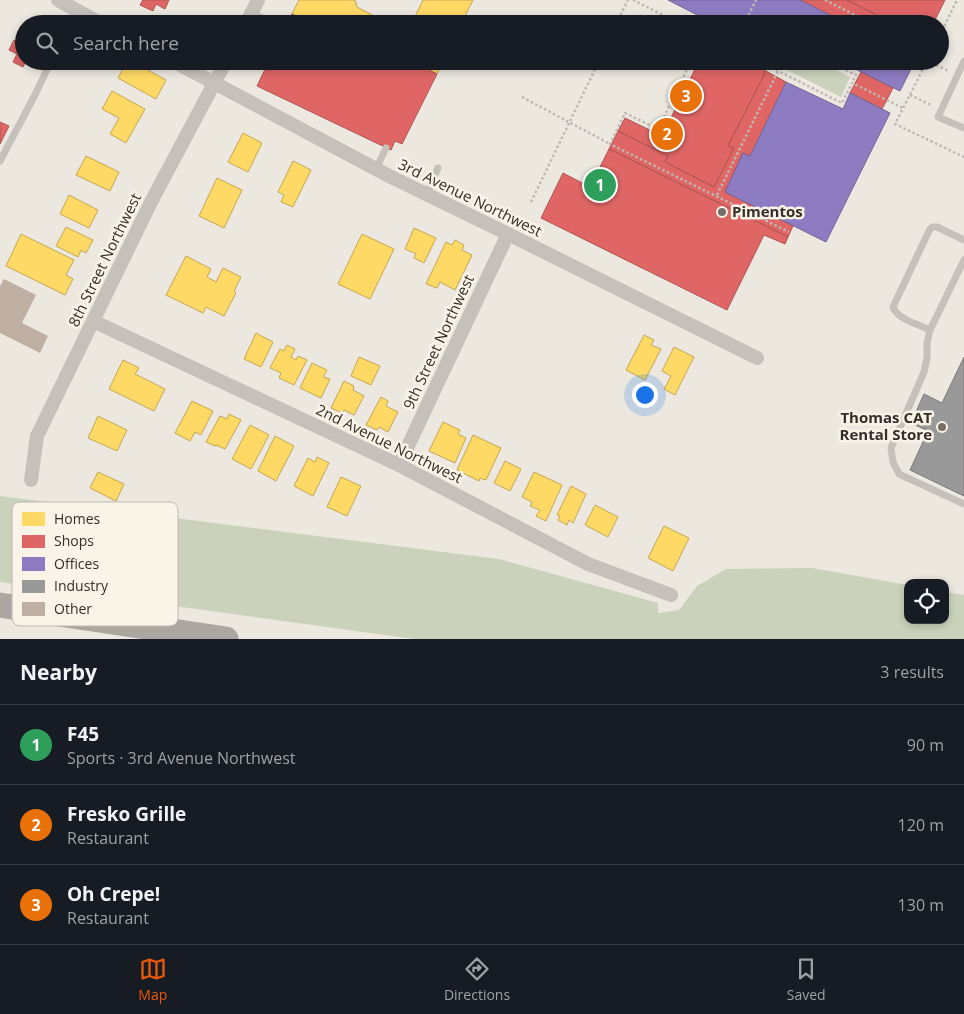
<!DOCTYPE html>
<html lang="en">
<head>
<meta charset="utf-8">
<style>
	body { margin:0; font-family:"Open Sans",sans-serif; background:#20242c; color:#f1f3f6 }
	.controls { position:absolute; right:15px; bottom:15px; display:grid; overflow:hidden; border-radius:10px; box-shadow:0 2px 8px #0003 }
	.controls button { width:45px; height:45px; display:grid; place-items:center; padding:0; border:0; border-bottom:1px solid #363941; background:#171b24; color:#f1f3f6; font:25px sans-serif }
	.you { position:absolute; left:644px; top:394px; width:18px; height:18px; margin:-12px; border:4px solid #fff; border-radius:50%; background:#1a73e8; box-shadow:0 0 0 8px #1a73e833 }
	.badge { display:grid; place-items:center; width:32px; height:32px; border-radius:50%; background:#ea580c; color:#fff; font-size:16px; font-weight:700 }
	.pin { position:absolute; translate:-50% -50%; border:2px solid #fff; box-shadow:0 1px 5px #0006 }
	.list { margin:0; padding:0; list-style:none }
	h2 { display:flex; justify-content:space-between; align-items:center; height:65px; margin:0; padding:0 20px; font-size:21px }
	h2 small { font-size:16px; font-weight:400; color:#9ea1a6 }
	.list li { display:grid; grid-template-columns:32px 1fr auto; gap:15px; align-items:center; box-sizing:border-box; height:80px; padding:0 20px; border-top:1px solid #363941 }
	.list b { display:block; font-size:19px; white-space:nowrap }
	.list p { margin:0; font-size:16px; white-space:nowrap; color:#9ea1a6 }
	.list em { font-size:16px; font-style:normal; color:#9ea1a6 }
	.icon { flex:none; width:28px; height:28px; fill:none; stroke:currentColor; stroke-width:2; stroke-linecap:round; stroke-linejoin:round }
	.map { position:relative; flex:none; width:964px; height:639px; overflow:hidden }
	.search { position:absolute; background:#171b24; box-shadow:0 2px 8px #0003; left:15px; right:15px; top:15px; height:55px; display:flex; align-items:center; gap:12px; box-sizing:border-box; padding:0 18px; border-radius:28px; color:#9ea1a6; font-size:19px }
	.sheet { height:305px; background:#171b24 }
	nav { display:flex; justify-content:space-around; align-items:center; box-sizing:border-box; height:70px; border-top:1px solid #363941; background:#171b24; font-size:14px; color:#9ea1a6 }
	nav a { display:grid; justify-items:center; gap:2px }
	nav .on { color:#ea580c }
	.map>svg:first-child { display:block }
	.green { fill:#cbd2bb }
	.homes { fill:#ffd966; stroke:#c3a653 }
	.shops { fill:#e06666; stroke:#ad5553 }
	.offices { fill:#8e7cc3; stroke:#746594 }
	.industry { fill:#999; stroke:#7b7977 }
	.building { fill:#bfaea2 }
	.lines { fill:none; stroke-linecap:round; stroke-linejoin:round }
	.path { stroke:#beb8b2; stroke-width:2.5; stroke-dasharray:2.5 2.5; stroke-linecap:butt }
	.service { stroke:#c5c0b9; stroke-width:7 }
	.minor { stroke:#c5c0b9; stroke-width:14 }
	.motorway { stroke:#aba69f; stroke-width:25 }
	.poi-dot { fill:#766f68; stroke:#f9f3e8; stroke-width:2 }
	.labels { text-anchor:middle; stroke-width:5; stroke-linejoin:round; paint-order:stroke }
	.street-label { font-size:15px; fill:#362e28; stroke:#f9f3e8 }
	.poi-label { font-size:15px; font-weight:bold; fill:#362e28; stroke:#f9f3e8; text-anchor:start }
	.key { fill:#f9f3e8; stroke:#beb8ae; stroke-width:1 }
	.key-label { font-size:14px; fill:#362e28 }
</style>
</head>
<body>
<div class="map">
<svg width="964" height="639" viewBox="0 0 964 639">
	<rect width="100%" height="100%" fill="#ece8e0"/>
	<g class="green">
		<path d="M769 61H818L850 77 841 97Z"/>
		<path d="M0 496 499 559 658 603V613L679 610 697 586 726 569 812 568 908 585V620H945V592L964 595V639H414L0 582Z"/>
	</g>
	<g class="homes">
		<path d="M299 0H355L357 7 389 24H311L292 14Z"/>
		<path d="M423 0H473L461 24H410L412 23Z"/>
		<path d="M127 61H131L166 80 156 99 118 78Z"/>
		<path d="M411 61H443L437 74Z"/>
		<path d="M112 91 145 109 126 143 110 134 119 118 102 109Z"/>
		<path d="M243 133 262 143 248 172 228 162Z"/>
		<path d="M86 156 119 172 110 191 76 175Z"/>
		<path d="M293 161 311 170 293 207 281 202 284 195 278 192Z"/>
		<path d="M217 178 242 190 224 228 199 216Z"/>
		<path d="M69 195 98 210 89 228 60 214Z"/>
		<path d="M66 227 93 240 86 253 81 250 78 257 56 246Z"/>
		<path d="M414 228 436 238 424 263 414 258 416 254 405 249Z"/>
		<path d="M21 234 74 260 66 275 73 279 65 295 6 266Z"/>
		<path d="M362 234 394 249 370 299 338 284Z"/>
		<path d="M455 240 464 245 462 250 472 255 455 290 440 282 437 288 426 284 446 242 452 245Z"/>
		<path d="M186 256 211 269 207 277 216 282 223 268 241 277 234 291 236 293 224 316 206 307 203 313 166 295Z"/>
		<path d="M256 333 273 342 261 367 244 359Z"/>
		<path d="M644 335 654 340 651 345 661 349 645 380 626 370Z"/>
		<path d="M287 345 295 349 291 357 296 360 298 356 307 360 294 385 279 378 281 373 270 368 280 349 284 351Z"/>
		<path d="M674 347 694 357 675 395 664 389 671 376 662 371Z"/>
		<path d="M359 357 380 366 371 385 351 376Z"/>
		<path d="M123 360 139 368 135 374 165 389 154 411 109 389Z"/>
		<path d="M312 363 327 370 323 377 330 379 321 398 300 388Z"/>
		<path d="M344 381 354 386 353 390 364 396 354 415 344 410 343 413 331 408Z"/>
		<path d="M381 397 388 401 386 406 398 412 388 432 379 427 377 430 366 425Z"/>
		<path d="M192 401 213 411 201 435 195 432 190 441 175 433Z"/>
		<path d="M229 414 241 420 225 449 216 445 215 446 206 442 220 416 227 419Z"/>
		<path d="M98 416 127 430 117 451 88 438Z"/>
		<path d="M443 422 460 430 458 434 466 438 455 463 429 451Z"/>
		<path d="M250 425 269 435 251 469 232 459Z"/>
		<path d="M473 435 501 448 486 480 480 478 479 481 457 470Z"/>
		<path d="M275 436 294 446 276 481 258 471Z"/>
		<path d="M317 457 329 463 313 496 294 486 308 458 315 462Z"/>
		<path d="M505 461 521 469 510 491 494 483Z"/>
		<path d="M98 472 124 484 116 501 90 488Z"/>
		<path d="M534 472 562 485 546 521 536 516 540 510 530 506 532 502 522 497Z"/>
		<path d="M341 477 361 486 347 516 327 507Z"/>
		<path d="M571 486 586 494 573 523 569 520 567 525 558 520 560 516 557 515Z"/>
		<path d="M595 505 618 517 608 537 585 525Z"/>
		<path d="M664 526 689 538 673 571 648 558Z"/>
	</g>
	<g class="shops">
		<path d="M142 0H169L165 9 156 4 153 11 140 5 143 0Z"/>
		<path d="M800 0H847L895 24H848Z"/>
		<path d="M847 0H945L933 24H895Z"/>
		<path d="M292 14 311 24H287Z"/>
		<path d="M640 15 657 24H636Z"/>
		<path d="M14 40 23 44 24 42V61H26L23 67 13 62 17 54 9 50Z"/>
		<path d="M269 61H411L437 74 402 144 395 141 391 150 257 86Z"/>
		<path d="M699 61H746L766 71 728 146 734 148 714 187 665 162 668 156 618 131 625 118 662 136Z"/>
		<path d="M766 71 786 82 750 156 743 153 725 192 793 226 788 237 609 149 618 131 668 156 665 162 714 187 734 148 728 146Z"/>
		<path d="M861 72 893 88 882 109 850 93Z"/>
		<path d="M0 122 9 126 0 144Z"/>
		<path d="M609 149 788 237 785 244 764 235 727 310 541 218 563 173 590 187Z"/>
	</g>
	<g class="offices">
		<path d="M668 0H800L848 24H763L746 15 742 24H715Z"/>
		<path d="M839 61H915L900 91Z"/>
		<path d="M786 82 843 109 850 93 890 113 826 242 725 192 743 153 750 156Z"/>
	</g>
	<path class="industry" d="M964 357V496L910 470 928 431 911 423 924 394 942 403Z"/>
	<path class="building" d="M4 279 36 295 22 323 48 336 40 353 0 333V286Z"/>
	<g class="lines">
		<g class="path">
			<path d="M633 0 681 24"/>
			<path d="M825 0 873 24"/>
			<path d="M746 21 752 24"/>
			<path d="M616 24 628 0"/>
			<path d="M744 24 756 0"/>
			<path d="M940 35 957 0"/>
			<path d="M691 61 658 129 625 113 610 144 789 232"/>
			<path d="M758 61 842 103 852 83 903 108"/>
			<path d="M828 61 856 75 852 83"/>
			<path d="M927 61 895 124 964 157"/>
			<path d="M927 61 949 71"/>
			<path d="M910 95 931 105"/>
			<path d="M522 97 610 144"/>
			<path d="M717 195 778 71"/>
			<path d="M531 202 599 61"/>
		</g>
		<g class="service">
			<path d="M252 13 275 24"/>
			<path d="M70 24 76 10"/>
			<path d="M964 61 938 117 964 128"/>
			<path d="M0 161 36 93 51 61"/>
			<path d="M376 169 386 148"/>
			<path d="M426 195 438 168"/>
			<path d="M964 260 930 330 927 343V358L924 372 891 448 893 462 899 474 964 504"/>
			<path d="M930 330C918 324 898 320 893 307L929 231 932 227H937L964 240"/>
		</g>
		<g class="minor">
			<path d="M58 0 102 24"/>
			<path d="M246 24 258 0"/>
			<path d="M173 61 391 177 508 234 757 358"/>
			<path d="M93 321 399 465 588 564 671 595"/>
			<path d="M399 465 508 234"/>
			<path d="M31 480 37 436 151 202 226 61"/>
		</g>
		<path class="motorway" d="M0 605 226 639"/>
	</g>
	<g class="poi-dot">
		<circle cx="722" cy="212" r="5"/>
		<circle cx="942" cy="427" r="5"/>
	</g>
	<g class="labels">
		<g class="street-label">
			<text transform="translate(470 198) rotate(26)" y="5">3rd Avenue Northwest</text>
			<text transform="translate(105 260) rotate(-64)" y="5">8th Street Northwest</text>
			<text transform="translate(439 342) rotate(-65)" y="5">9th Street Northwest</text>
			<text transform="translate(389 444) rotate(26)" y="5">2nd Avenue Northwest</text>
		</g>
		<g class="poi-label">
			<text x="732" y="217">Pimentos</text>
			<text x="932" y="423" text-anchor="end">Thomas CAT<tspan x="932" dy="17">Rental Store</tspan></text>
		</g>
	</g>
	<rect x="12" y="502" width="166" height="124" rx="8" class="key"/>
	<rect x="22" y="512" width="23" height="14" fill="#ffd966"/>
	<rect x="22" y="535" width="23" height="13" fill="#e06666"/>
	<rect x="22" y="557" width="23" height="14" fill="#8e7cc3"/>
	<rect x="22" y="580" width="23" height="13" fill="#999"/>
	<rect x="22" y="602" width="23" height="14" fill="#bfaea2"/>
	<g class="key-label">
		<text x="54" y="524">Homes</text>
		<text x="54" y="546">Shops</text>
		<text x="54" y="569">Offices</text>
		<text x="54" y="591">Industry</text>
		<text x="54" y="614">Other</text>
	</g>
</svg>
<div class="controls">
<button><svg class="icon" aria-label="locate" viewBox="0 0 24 24"><circle cx="12" cy="12" r="6"/><path d="M12 2v4M12 18v4M2 12h4M18 12h4"/></svg></button>
</div>
<div class="you"></div>
<div class="pin badge" style="left:600px;top:185px;background:#2e9e5b">1</div>
<div class="pin badge" style="left:667px;top:134px;background:#e8710a">2</div>
<div class="pin badge" style="left:686px;top:96px;background:#e8710a">3</div>
<div class="search"><svg class="icon" aria-label="search" viewBox="0 0 24 24"><circle cx="10" cy="10" r="6"/><path d="M15 15l6 6"/></svg>Search here</div>
</div>
<section class="sheet">
<h2>Nearby<small>3 results</small></h2>
<ul class="list">
<li><span class="badge" style="background:#2e9e5b">1</span><div><b>F45</b><p>Sports · 3rd Avenue Northwest</p></div><em>90 m</em></li>
<li><span class="badge" style="background:#e8710a">2</span><div><b>Fresko Grille</b><p>Restaurant</p></div><em>120 m</em></li>
<li><span class="badge" style="background:#e8710a">3</span><div><b>Oh Crepe!</b><p>Restaurant</p></div><em>130 m</em></li>
</ul>
</section>
<nav>
<a class="on"><svg class="icon" aria-label="map" viewBox="0 0 24 24"><path d="M3 6l6-2 6 2 6-2v14l-6 2-6-2-6 2zM9 4v14M15 6v14"/></svg>Map</a>
<a><svg class="icon" aria-label="directions" viewBox="0 0 24 24"><path d="M12 3l9 9-9 9-9-9zM9 14v-3h6M13 9l2 2-2 2"/></svg>Directions</a>
<a><svg class="icon" aria-label="saved" viewBox="0 0 24 24"><path d="M7 4h10v16l-5-4-5 4z"/></svg>Saved</a>
</nav>
</body>
</html>
